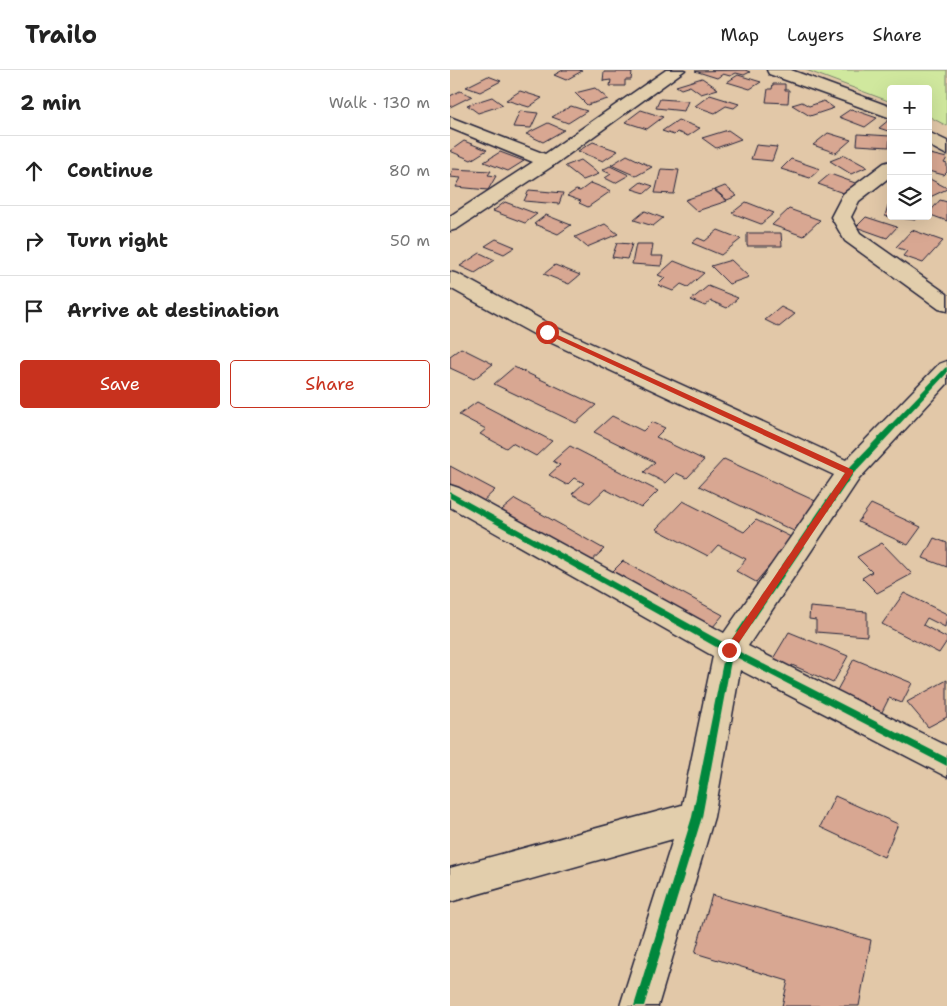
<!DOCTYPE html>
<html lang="en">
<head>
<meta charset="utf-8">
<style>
	body { margin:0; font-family:"Shantell Sans",sans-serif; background:#f6f6f6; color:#222 }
	.controls { position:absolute; right:15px; top:15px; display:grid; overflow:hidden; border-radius:5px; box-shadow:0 5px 20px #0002 }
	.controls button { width:45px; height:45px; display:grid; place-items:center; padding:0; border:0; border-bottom:1px solid #e0e0e0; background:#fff; color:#222; font:25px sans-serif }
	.stop { position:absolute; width:15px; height:15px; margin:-11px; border:4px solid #c8321e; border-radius:50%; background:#fff }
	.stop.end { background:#c8321e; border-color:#fff; box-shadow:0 1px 5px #0008 }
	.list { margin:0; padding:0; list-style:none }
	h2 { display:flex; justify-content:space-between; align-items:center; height:65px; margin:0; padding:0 20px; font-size:21px }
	h2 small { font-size:16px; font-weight:400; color:#767676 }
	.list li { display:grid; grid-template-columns:32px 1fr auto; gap:15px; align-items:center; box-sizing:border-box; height:70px; padding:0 20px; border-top:1px solid #e0e0e0 }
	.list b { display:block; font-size:19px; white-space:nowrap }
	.list em { font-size:16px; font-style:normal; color:#767676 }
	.actions { display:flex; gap:10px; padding:15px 20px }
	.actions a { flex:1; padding:11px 0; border:1px solid #c8321e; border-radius:5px; text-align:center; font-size:18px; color:#c8321e }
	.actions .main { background:#c8321e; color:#fff }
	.icon { flex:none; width:28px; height:28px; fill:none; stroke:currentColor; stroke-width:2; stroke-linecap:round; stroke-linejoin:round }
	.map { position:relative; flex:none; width:497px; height:936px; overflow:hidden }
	header { display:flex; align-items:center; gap:30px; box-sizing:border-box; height:70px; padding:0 25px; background:#fff; border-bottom:1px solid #e0e0e0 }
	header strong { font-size:24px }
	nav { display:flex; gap:28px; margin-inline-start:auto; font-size:18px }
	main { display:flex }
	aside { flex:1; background:#fff }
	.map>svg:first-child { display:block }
	.green { fill:#d0e89e; stroke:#79856c }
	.building { fill:#d8a792; stroke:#22223b }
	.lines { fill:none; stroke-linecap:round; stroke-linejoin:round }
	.minor-casing { stroke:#22223b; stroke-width:3 }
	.minor { fill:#e2ceac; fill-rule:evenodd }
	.cycleway-casing { stroke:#e2ceac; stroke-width:3 }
	.cycleway { fill:#00873e; fill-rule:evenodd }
	.route { fill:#c8321e }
</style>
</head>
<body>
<header>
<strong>Trailo</strong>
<nav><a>Map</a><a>Layers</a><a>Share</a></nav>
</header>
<main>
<aside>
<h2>2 min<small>Walk · 130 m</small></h2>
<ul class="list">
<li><svg class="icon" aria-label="ahead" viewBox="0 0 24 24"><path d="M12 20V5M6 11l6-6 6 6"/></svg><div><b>Continue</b></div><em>80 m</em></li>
<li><svg class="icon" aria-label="right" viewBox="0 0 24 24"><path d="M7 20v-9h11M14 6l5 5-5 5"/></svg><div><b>Turn right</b></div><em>50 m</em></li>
<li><svg class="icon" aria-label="arrive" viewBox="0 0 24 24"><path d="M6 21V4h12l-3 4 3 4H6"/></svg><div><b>Arrive at destination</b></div></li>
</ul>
<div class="actions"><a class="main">Save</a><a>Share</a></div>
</aside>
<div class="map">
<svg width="497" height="936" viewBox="0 0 497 936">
	<rect width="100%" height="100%" fill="#e2c8a8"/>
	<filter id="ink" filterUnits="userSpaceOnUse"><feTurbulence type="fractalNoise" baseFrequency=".02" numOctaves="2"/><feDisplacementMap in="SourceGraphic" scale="10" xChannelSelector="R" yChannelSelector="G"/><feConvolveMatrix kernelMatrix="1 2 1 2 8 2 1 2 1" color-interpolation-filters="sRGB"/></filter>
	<g filter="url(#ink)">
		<path class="green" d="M356 0H497V56L478 46V19H441V32Z"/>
		<g class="building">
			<path d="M113 0H129L132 1 116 10 104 5Z"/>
			<path d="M295 0 300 2 294 5 286 3 280 6 273 4 267 8 245 1Z"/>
			<path d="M154 2H182L181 10H175V16H160L161 10 153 11Z"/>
			<path d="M288 5 311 12 300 19 277 12Z"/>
			<path d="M38 6 51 11 30 22 16 17Z"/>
			<path d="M252 8 268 19 251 24 240 16 231 19 226 16Z"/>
			<path d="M323 14H335V20H339L338 33 316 32 318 19H322Z"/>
			<path d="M145 18 158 29 137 35 125 23Z"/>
			<path d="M10 21 22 26 0 37V26Z"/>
			<path d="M70 21 92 28 79 37 56 30Z"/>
			<path d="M260 25 289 34 284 38 276 36 265 43 245 36Z"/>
			<path d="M42 27 53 35 28 43 17 35Z"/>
			<path d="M210 29 238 31 234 41 206 38Z"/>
			<path d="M374 31 384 38 360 46 342 35 352 32 359 36Z"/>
			<path d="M121 36 137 41 118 53 102 47Z"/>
			<path d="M401 39 427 48 415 57 389 47Z"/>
			<path d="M191 40 213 47 197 59 175 52Z"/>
			<path d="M70 41 88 43 81 58 63 57Z"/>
			<path d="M440 49 441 62 429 58Z"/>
			<path d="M228 50 250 58 238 66 227 62 224 65 212 61Z"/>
			<path d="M98 53 114 60 93 72 76 64Z"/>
			<path d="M278 60 291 69 266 78 252 68Z"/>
			<path d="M378 63 401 70 386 83 363 75Z"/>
			<path d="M408 64 440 66 439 77 407 75Z"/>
			<path d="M14 71 37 80 21 90 0 81Z"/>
			<path d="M143 72 168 81 153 91 128 81Z"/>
			<path d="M306 75 327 77 322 91 301 89Z"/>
			<path d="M50 82 74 91 58 101 34 92Z"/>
			<path d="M480 84 497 88 494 93 497 94V102L494 105 478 101Z"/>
			<path d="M177 85 202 97 186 106 161 95Z"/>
			<path d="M395 85 417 97 401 104 380 91Z"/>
			<path d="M341 89 370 99 360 108 331 99Z"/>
			<path d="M131 90 149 104 133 110 115 96Z"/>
			<path d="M160 96 179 105 165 113 155 108 161 104 152 100Z"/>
			<path d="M3 99 41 101 38 105 46 106 38 120 6 117 11 108 0 107Z"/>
			<path d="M211 99 229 100 224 124 205 123Z"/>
			<path d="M380 104 408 114 396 124 368 114Z"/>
			<path d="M478 108 497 118V119L478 128Z"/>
			<path d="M191 112 203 116 195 123 182 119Z"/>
			<path d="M141 113 161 121 138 137 129 133 131 131 117 126 126 120 130 121Z"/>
			<path d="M275 116 287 126 277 130 265 120Z"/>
			<path d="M79 120 113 123 109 134 74 131Z"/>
			<path d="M264 120 277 131 247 141 235 130Z"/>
			<path d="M490 130 497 132V151L478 144Z"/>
			<path d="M55 132 87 144 75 153 43 141Z"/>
			<path d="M296 132 324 143 311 154 282 143Z"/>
			<path d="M438 135H441V146H466L465 150 435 146Z"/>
			<path d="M339 139 370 150 353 166 322 155Z"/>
			<path d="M195 141 213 148 203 156 184 150Z"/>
			<path d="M96 145 121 155 108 164 84 154Z"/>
			<path d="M416 147 447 157 437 168 406 157Z"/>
			<path d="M155 154 168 164 137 177 125 167Z"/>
			<path d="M268 160 291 169 271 185 242 173 248 168 255 171Z"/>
			<path d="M462 160 493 171 473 193 453 186 457 181 446 177Z"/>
			<path d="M297 163H331L332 176H297Z"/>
			<path d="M46 169 65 177 54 184 35 176Z"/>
			<path d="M167 173 182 174 177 189 162 187Z"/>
			<path d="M186 174H203L201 186H213L211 196 182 194Z"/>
			<path d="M30 183 45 190 25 203 10 196Z"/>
			<path d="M281 190 299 207 279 214 261 196Z"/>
			<path d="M224 191 254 203 238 217 231 214 223 221 208 215 215 208 208 205Z"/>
			<path d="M105 195 130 205 119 214 94 204Z"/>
			<path d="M258 216 288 228 277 238 261 231 255 236 241 230Z"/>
			<path d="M331 237 345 244 329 257 315 250Z"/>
			<path d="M11 278 43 294 24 309 0 298V286Z"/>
			<path d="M64 297 146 335 126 353 44 314Z"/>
			<path d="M27 332 102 371 86 386 62 373 56 378 30 364 36 359 9 345Z"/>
			<path d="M162 346 193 361 202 352 215 358 206 367 254 390 237 408 226 403 216 413 194 402 205 392 144 362Z"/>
			<path d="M120 376 208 421 191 438 155 419 140 433 122 424 134 413 124 408 117 415 99 405 110 395 103 391Z"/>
			<path d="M274 389 372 434 348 463 249 416Z"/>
			<path d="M0 396 45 420 29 435 0 420Z"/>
			<path d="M65 429 154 479 135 497 46 445Z"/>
			<path d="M233 431 294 462 306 450 343 468 306 512 286 501 296 489 268 475 258 486 206 459Z"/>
			<path d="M421 434 471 457 458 475 408 452Z"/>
			<path d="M484 468 497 473V497L473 488Z"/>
			<path d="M432 473 462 504 427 523 412 508 422 502 407 487Z"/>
			<path d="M173 491 273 545 257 564 156 508Z"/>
			<path d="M454 523 497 544 495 557 477 548 473 555 497 568V571L489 583 432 554Z"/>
			<path d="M360 537 417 542V566L366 562V550L359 549Z"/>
			<path d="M339 562 398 586 383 613 342 595 340 600 321 592Z"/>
			<path d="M404 589 462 613 452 633 439 628 431 644 385 624Z"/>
			<path d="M497 610V647L478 657 457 632Z"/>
			<path d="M385 726 448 754 434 787 370 757Z"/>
			<path d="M262 825 421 870 409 936H332L338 911 245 883Z"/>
		</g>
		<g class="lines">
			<defs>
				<g id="minor">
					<path d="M216 0H235L104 95 7 159 0 161V146L83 92 0 58V47L95 84Z"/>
					<path d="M317 0H341L441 37V48L319 4Z"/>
					<path d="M478 62 497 71V85L478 75Z"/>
					<path d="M441 91V106L409 131 401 147 410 163 497 224V241L489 239 395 171 381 147 393 124 434 93Z"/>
					<path d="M0 202 8 204 105 257 396 390 489 294 497 291V314L409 409 298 576 497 676V707L290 600 264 747 208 936H170L223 769 0 832V798L232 735 263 586 0 437V415L9 418 274 563 384 405 89 267 0 218Z"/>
				</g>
			</defs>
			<use href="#minor" class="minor-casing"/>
			<use href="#minor" class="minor"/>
			<defs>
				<path id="cycleway" d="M497 297V303L403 404 284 579 497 688V696L282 585 252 747 194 936H184L242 747 275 582 0 428V422L278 575 397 400 495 298Z"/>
			</defs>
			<use href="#cycleway" class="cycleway-casing"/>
			<use href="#cycleway" class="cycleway"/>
		</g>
	</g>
	<path class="route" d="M94 261H99L403 400V403L282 583H276V578L395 403 94 263Z"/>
</svg>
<div class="controls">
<button>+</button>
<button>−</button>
<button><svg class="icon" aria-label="layers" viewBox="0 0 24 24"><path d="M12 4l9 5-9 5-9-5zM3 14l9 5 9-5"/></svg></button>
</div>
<div class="stop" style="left:97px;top:262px"></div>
<div class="stop end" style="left:279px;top:580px"></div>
</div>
</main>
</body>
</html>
